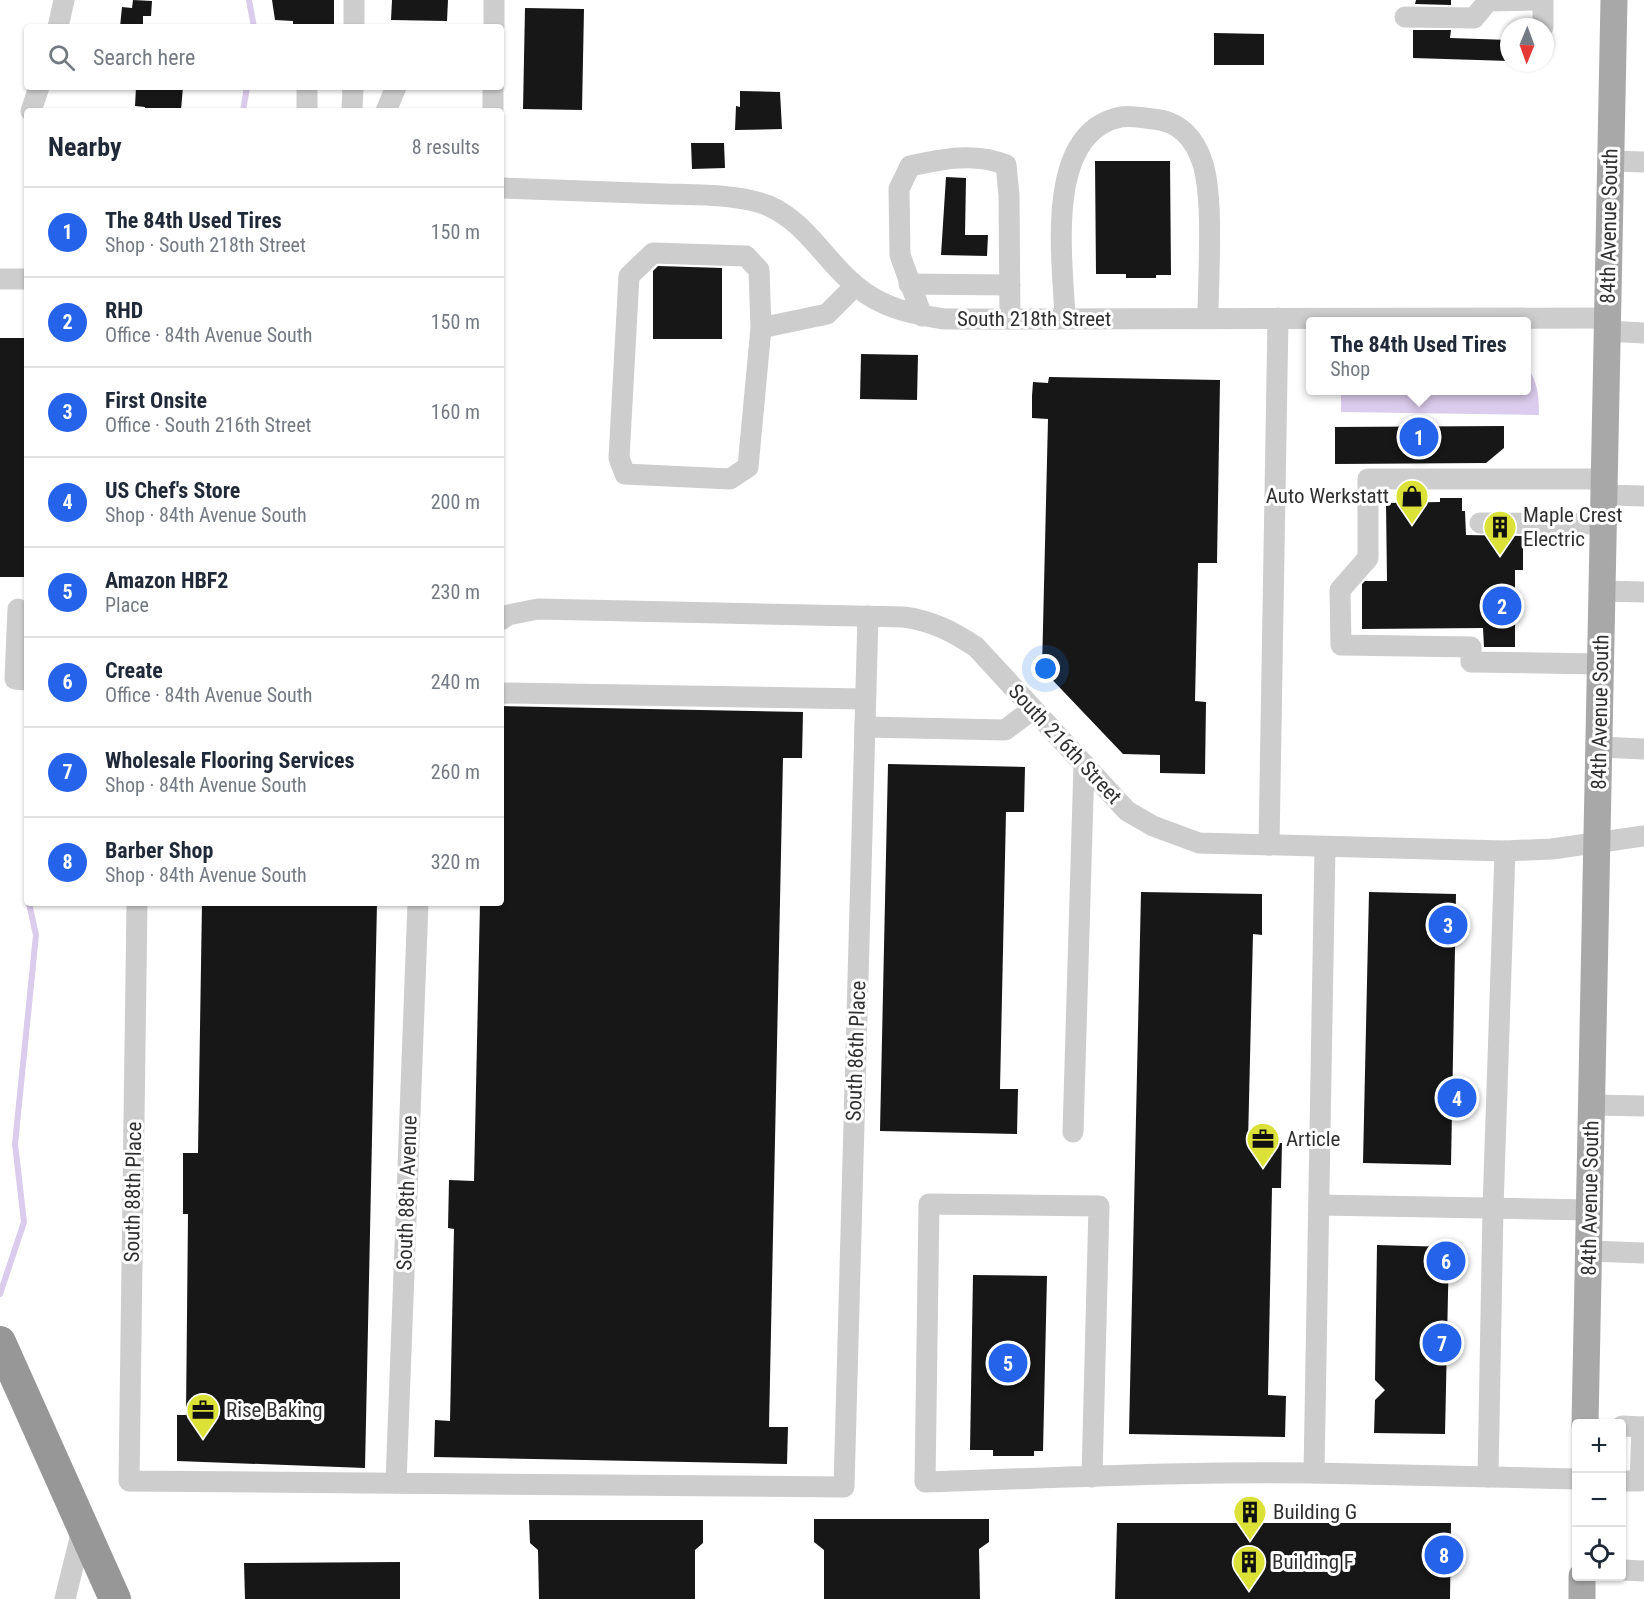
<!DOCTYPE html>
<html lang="en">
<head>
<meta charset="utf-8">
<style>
	body { margin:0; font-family:"Roboto Condensed",sans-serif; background:#f6f6f7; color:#1f2937 }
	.controls { position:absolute; right:18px; bottom:18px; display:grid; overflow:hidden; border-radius:6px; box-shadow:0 2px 4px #0004 }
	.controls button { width:54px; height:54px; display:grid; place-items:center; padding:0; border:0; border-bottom:2px solid #e0e1e3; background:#fff; color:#1f2937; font:30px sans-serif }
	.compass { position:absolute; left:1500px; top:18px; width:54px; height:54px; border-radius:50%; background:#fff; box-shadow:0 2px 4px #0004; rotate:181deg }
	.you { position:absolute; left:1046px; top:669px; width:21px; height:21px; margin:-15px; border:4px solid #fff; border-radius:50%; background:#1a73e8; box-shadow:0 0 0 9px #1a73e833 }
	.badge { display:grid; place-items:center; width:39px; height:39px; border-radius:50%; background:#2563eb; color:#fff; font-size:20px; font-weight:700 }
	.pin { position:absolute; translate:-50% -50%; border:3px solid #fff; box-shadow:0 2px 6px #0006 }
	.popup { position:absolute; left:1306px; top:317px; width:225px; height:78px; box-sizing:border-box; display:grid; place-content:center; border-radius:6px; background:#fff; filter:drop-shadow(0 2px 4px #0005); font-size:20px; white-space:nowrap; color:#747a83 }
	.popup b { font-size:22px; color:#1f2937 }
	.popup::after { content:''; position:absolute; left:50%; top:100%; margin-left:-12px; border:12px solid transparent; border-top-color:#fff }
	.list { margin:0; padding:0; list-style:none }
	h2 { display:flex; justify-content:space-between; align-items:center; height:78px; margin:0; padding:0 24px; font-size:26px }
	h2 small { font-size:20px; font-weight:400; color:#747a83 }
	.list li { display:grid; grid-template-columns:39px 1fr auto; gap:18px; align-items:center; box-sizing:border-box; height:90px; padding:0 24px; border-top:2px solid #e0e1e3 }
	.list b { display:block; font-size:22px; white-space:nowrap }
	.list p { margin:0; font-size:20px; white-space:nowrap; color:#747a83 }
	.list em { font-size:20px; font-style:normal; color:#747a83 }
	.icon { flex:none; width:33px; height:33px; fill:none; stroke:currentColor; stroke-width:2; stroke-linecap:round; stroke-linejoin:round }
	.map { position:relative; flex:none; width:1644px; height:1599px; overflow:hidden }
	.search { position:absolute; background:#fff; box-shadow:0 2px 4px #0004; left:24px; top:24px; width:480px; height:66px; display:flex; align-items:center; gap:15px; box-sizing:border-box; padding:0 21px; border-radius:6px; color:#747a83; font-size:22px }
	.panel { position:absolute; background:#fff; box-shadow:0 2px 4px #0004; left:24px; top:108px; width:480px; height:798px; border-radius:6px }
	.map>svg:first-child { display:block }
	.water { fill:#dbcbec }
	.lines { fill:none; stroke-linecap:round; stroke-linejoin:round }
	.stream { stroke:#dbcbec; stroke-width:6 }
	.building { fill:#171717 }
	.minor { stroke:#cdcdcd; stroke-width:21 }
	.major { stroke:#a8a8a8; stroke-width:27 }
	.highway { stroke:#979797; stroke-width:32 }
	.labels { text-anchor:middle; stroke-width:6; stroke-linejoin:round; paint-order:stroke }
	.street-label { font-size:21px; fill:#303030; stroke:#fff }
	.poi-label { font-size:21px; fill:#303030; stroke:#fff; text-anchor:start }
</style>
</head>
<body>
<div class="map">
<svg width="1644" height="1599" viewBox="0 0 1644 1599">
	<rect width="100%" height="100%" fill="#fff"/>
	<path class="water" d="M1527 367C1538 382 1539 396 1539 415L1341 412V391L1527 390Z"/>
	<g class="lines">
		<g class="stream">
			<path d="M249 0 254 27"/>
			<path d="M243 111 247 87"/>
			<path d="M27 876V891"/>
			<path d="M0 1294 24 1222 15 1144 36 935 29 903"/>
		</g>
	</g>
	<g class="building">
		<path d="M133 0 152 1 151 16H143V27H120L122 7 132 8Z"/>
		<path d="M272 0H334V27H293V21L275 20Z"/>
		<path d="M392 0H448L447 21 391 20Z"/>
		<path d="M1416 0H1451V5L1415 4Z"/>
		<path d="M525 8 584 9 582 110 523 109Z"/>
		<path d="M1413 30H1451L1450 38 1509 40V61L1413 58Z"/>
		<path d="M1214 33 1264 34V65H1214Z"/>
		<path d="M136 87H183L181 110 145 111V107L135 106Z"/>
		<path d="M740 91 780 92 782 129 735 130 736 106 740 107Z"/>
		<path d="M691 143H724L725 168 692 169Z"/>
		<path d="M1095 161H1170L1171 275H1156V278H1126V274H1096Z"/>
		<path d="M946 177 966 178 965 235H988L987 256 941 255Z"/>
		<path d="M658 266 722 268V339H653V271Z"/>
		<rect x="0" y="338" width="27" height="239"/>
		<path d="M861 354 918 355 917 400 860 399Z"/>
		<path d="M1049 377 1220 380 1217 563H1198L1195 701 1206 702 1205 774 1160 773V755L1123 754 1042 669 1048 419 1032 418V396L1033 382 1048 383Z"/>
		<path d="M1504 426V448L1486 463 1335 464V427Z"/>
		<path d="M1440 498H1462V511H1465L1466 535 1523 536V570H1515V647H1484L1483 628 1362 629V584L1365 581H1387L1386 503 1440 502Z"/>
		<path d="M501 706 803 712 802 758H783L769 1427H788L787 1464 434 1457 435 1420 450 1421 454 1229 448 1228 449 1180 474 1181 480 903H501Z"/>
		<path d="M888 764 1025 767 1024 812H1006L1000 1089H1018L1017 1134 880 1131Z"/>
		<path d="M1141 892 1262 894V935L1253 934 1248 1142 1282 1143 1281 1188H1272L1268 1395 1286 1396 1285 1437 1129 1434Z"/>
		<path d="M1369 892 1456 894 1451 1165 1363 1163Z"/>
		<path d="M202 903H377L365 1468 177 1461V1415H186L188 1214H183V1153H198Z"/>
		<path d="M1377 1245 1449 1247 1445 1434 1374 1433 1375 1400 1385 1390 1375 1380Z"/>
		<path d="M973 1275 1047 1276 1043 1451H1034V1456H993V1450H970Z"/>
		<path d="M814 1519H989V1542L979 1549 980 1599H824V1550L814 1542Z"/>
		<path d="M529 1520H703V1543L695 1550V1599H539L538 1550 530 1543Z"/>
		<path d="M1117 1523H1451L1450 1599H1115Z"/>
		<path d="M400 1562V1599H245L244 1563Z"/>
	</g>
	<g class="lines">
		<g class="minor">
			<path d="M1405 17 1474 18 1488 1 1533 0"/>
			<path d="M58 27 64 0"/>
			<path d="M354 27V0"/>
			<path d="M494 27V0"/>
			<path d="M1543 27V0"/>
			<path d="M31 111 39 87"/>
			<path d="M307 111V87"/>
			<path d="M352 111 353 87"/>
			<path d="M386 111 396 87"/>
			<path d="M493 111V87"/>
			<path d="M1611 161 1644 162"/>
			<path d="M501 188C556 190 611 192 665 194 696 195 741 194 769 206 807 223 825 261 856 286 882 308 911 314 944 319L1608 318"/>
			<path d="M0 279H27"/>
			<path d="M909 284 1010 285"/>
			<path d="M922 316 900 255 899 189 910 166C942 159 975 152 1006 165L1009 195 1010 319"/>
			<path d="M1065 318C1063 261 1043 132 1121 117 1130 115 1143 118 1153 119 1179 121 1195 138 1203 164 1214 201 1208 277 1208 318"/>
			<path d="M761 328 759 270 746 256 653 253 629 276 619 458 625 474 730 479 748 467 761 328 827 314 855 286"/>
			<path d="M1607 331 1644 333"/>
			<path d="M1604 495 1644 496"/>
			<path d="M1480 523 1603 524"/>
			<path d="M1602 591 1644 592"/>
			<path d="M18 609 15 679 27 680"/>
			<path d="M501 620 508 615 538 609 904 617C932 621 952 631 976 647L1127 811 1153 826 1199 843 1505 851 1552 849 1644 836"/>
			<path d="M1600 664 1471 662V647L1341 645 1340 590 1368 558V479H1604"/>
			<path d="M501 693 865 699"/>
			<path d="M865 727 1005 730 1033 709"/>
			<path d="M1599 747 1644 749"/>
			<path d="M1269 845 1278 318"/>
			<path d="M1325 847 1314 1473 1576 1479"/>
			<path d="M137 903 129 1481 844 1487 868 616"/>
			<path d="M1593 1105 1644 1106"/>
			<path d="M1073 1132 1084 764"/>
			<path d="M1319 1205 1589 1210"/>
			<path d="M1589 1251 1644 1253"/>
			<path d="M1622 1426 1644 1427"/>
			<path d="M1092 1477 1099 1206 929 1204 925 1482C1054 1478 1184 1471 1314 1473"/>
			<path d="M1488 1477 1493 1208 1505 851"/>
			<path d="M1622 1481H1640L1642 1427"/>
			<path d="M396 1483 418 903"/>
			<path d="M1622 1570 1644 1571"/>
			<path d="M65 1599 83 1526"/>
		</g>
		<g class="major">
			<path d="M1585 1424 1614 0"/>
			<path d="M1582 1599V1576"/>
		</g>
		<path class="highway" d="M0 1342 115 1599"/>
	</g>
	<defs>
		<symbol id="shop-pin" viewBox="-11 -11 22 30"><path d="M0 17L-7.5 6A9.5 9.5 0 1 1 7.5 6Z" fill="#dbe137" stroke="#fff"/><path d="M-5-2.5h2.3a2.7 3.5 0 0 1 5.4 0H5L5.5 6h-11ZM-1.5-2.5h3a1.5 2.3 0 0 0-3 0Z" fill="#111"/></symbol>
		<symbol id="building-pin" viewBox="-11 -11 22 30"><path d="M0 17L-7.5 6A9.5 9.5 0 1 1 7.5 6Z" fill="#dbe137" stroke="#fff"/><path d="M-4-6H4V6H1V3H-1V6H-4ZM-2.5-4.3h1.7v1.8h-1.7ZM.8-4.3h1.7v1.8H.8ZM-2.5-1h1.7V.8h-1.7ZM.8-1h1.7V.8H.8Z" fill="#111"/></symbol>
		<symbol id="office-pin" viewBox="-11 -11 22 30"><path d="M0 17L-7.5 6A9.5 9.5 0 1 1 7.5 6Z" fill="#dbe137" stroke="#fff"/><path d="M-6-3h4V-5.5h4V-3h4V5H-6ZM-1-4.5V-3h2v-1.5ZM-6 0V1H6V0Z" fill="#111"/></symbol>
	</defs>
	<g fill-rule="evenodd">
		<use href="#shop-pin" x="1393" y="477" width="38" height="52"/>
		<use href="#building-pin" x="1481" y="508" width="38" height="52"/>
		<use href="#office-pin" x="1244" y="1120" width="38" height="52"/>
		<use href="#office-pin" x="184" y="1391" width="38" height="52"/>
		<use href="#building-pin" x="1231" y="1493" width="38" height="52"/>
		<use href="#building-pin" x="1230" y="1543" width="38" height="52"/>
	</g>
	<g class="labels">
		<g class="street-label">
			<text transform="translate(1609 226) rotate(-89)" y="7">84th Avenue South</text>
			<text x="1034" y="326">South 218th Street</text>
			<text transform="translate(1600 712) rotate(-89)" y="7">84th Avenue South</text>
			<text transform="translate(1065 744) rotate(47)" y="7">South 216th Street</text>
			<text transform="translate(856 1051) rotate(-88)" y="7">South 86th Place</text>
			<text transform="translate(133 1192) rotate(-89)" y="7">South 88th Place</text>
			<text transform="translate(407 1193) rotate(-88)" y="7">South 88th Avenue</text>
			<text transform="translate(1590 1198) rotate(-89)" y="7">84th Avenue South</text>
		</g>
		<g class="poi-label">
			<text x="1389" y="503" text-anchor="end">Auto Werkstatt</text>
			<text x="1523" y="522">Maple Crest<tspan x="1523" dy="24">Electric</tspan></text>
			<text x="1286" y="1146">Article</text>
			<text x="226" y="1417">Rise Baking</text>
			<text x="1273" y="1519">Building G</text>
			<text x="1272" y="1569">Building F</text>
		</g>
	</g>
</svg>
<div class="controls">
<button>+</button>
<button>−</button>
<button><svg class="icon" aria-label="locate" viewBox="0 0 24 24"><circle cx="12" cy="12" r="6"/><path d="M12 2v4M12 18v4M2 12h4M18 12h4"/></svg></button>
</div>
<svg class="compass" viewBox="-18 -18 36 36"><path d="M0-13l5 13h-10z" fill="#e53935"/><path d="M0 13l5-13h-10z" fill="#747a83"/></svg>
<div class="you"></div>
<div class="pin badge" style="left:1419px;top:437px">1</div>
<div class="popup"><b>The 84th Used Tires</b>Shop</div>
<div class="pin badge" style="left:1502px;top:606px">2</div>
<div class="pin badge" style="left:1448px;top:925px">3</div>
<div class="pin badge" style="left:1457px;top:1098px">4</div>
<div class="pin badge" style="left:1008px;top:1363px">5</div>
<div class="pin badge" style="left:1446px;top:1261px">6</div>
<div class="pin badge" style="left:1442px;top:1343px">7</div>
<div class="pin badge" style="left:1444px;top:1555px">8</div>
<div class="search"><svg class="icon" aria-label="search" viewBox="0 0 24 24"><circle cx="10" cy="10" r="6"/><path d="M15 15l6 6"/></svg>Search here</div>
<section class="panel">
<h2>Nearby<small>8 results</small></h2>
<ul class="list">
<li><span class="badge">1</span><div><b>The 84th Used Tires</b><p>Shop · South 218th Street</p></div><em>150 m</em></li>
<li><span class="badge">2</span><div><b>RHD</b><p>Office · 84th Avenue South</p></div><em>150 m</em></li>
<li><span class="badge">3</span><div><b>First Onsite</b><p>Office · South 216th Street</p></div><em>160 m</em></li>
<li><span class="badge">4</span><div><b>US Chef's Store</b><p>Shop · 84th Avenue South</p></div><em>200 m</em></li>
<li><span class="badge">5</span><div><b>Amazon HBF2</b><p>Place</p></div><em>230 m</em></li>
<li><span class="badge">6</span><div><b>Create</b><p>Office · 84th Avenue South</p></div><em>240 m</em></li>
<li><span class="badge">7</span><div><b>Wholesale Flooring Services</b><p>Shop · 84th Avenue South</p></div><em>260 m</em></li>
<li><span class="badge">8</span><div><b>Barber Shop</b><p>Shop · 84th Avenue South</p></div><em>320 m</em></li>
</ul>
</section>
</div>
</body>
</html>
